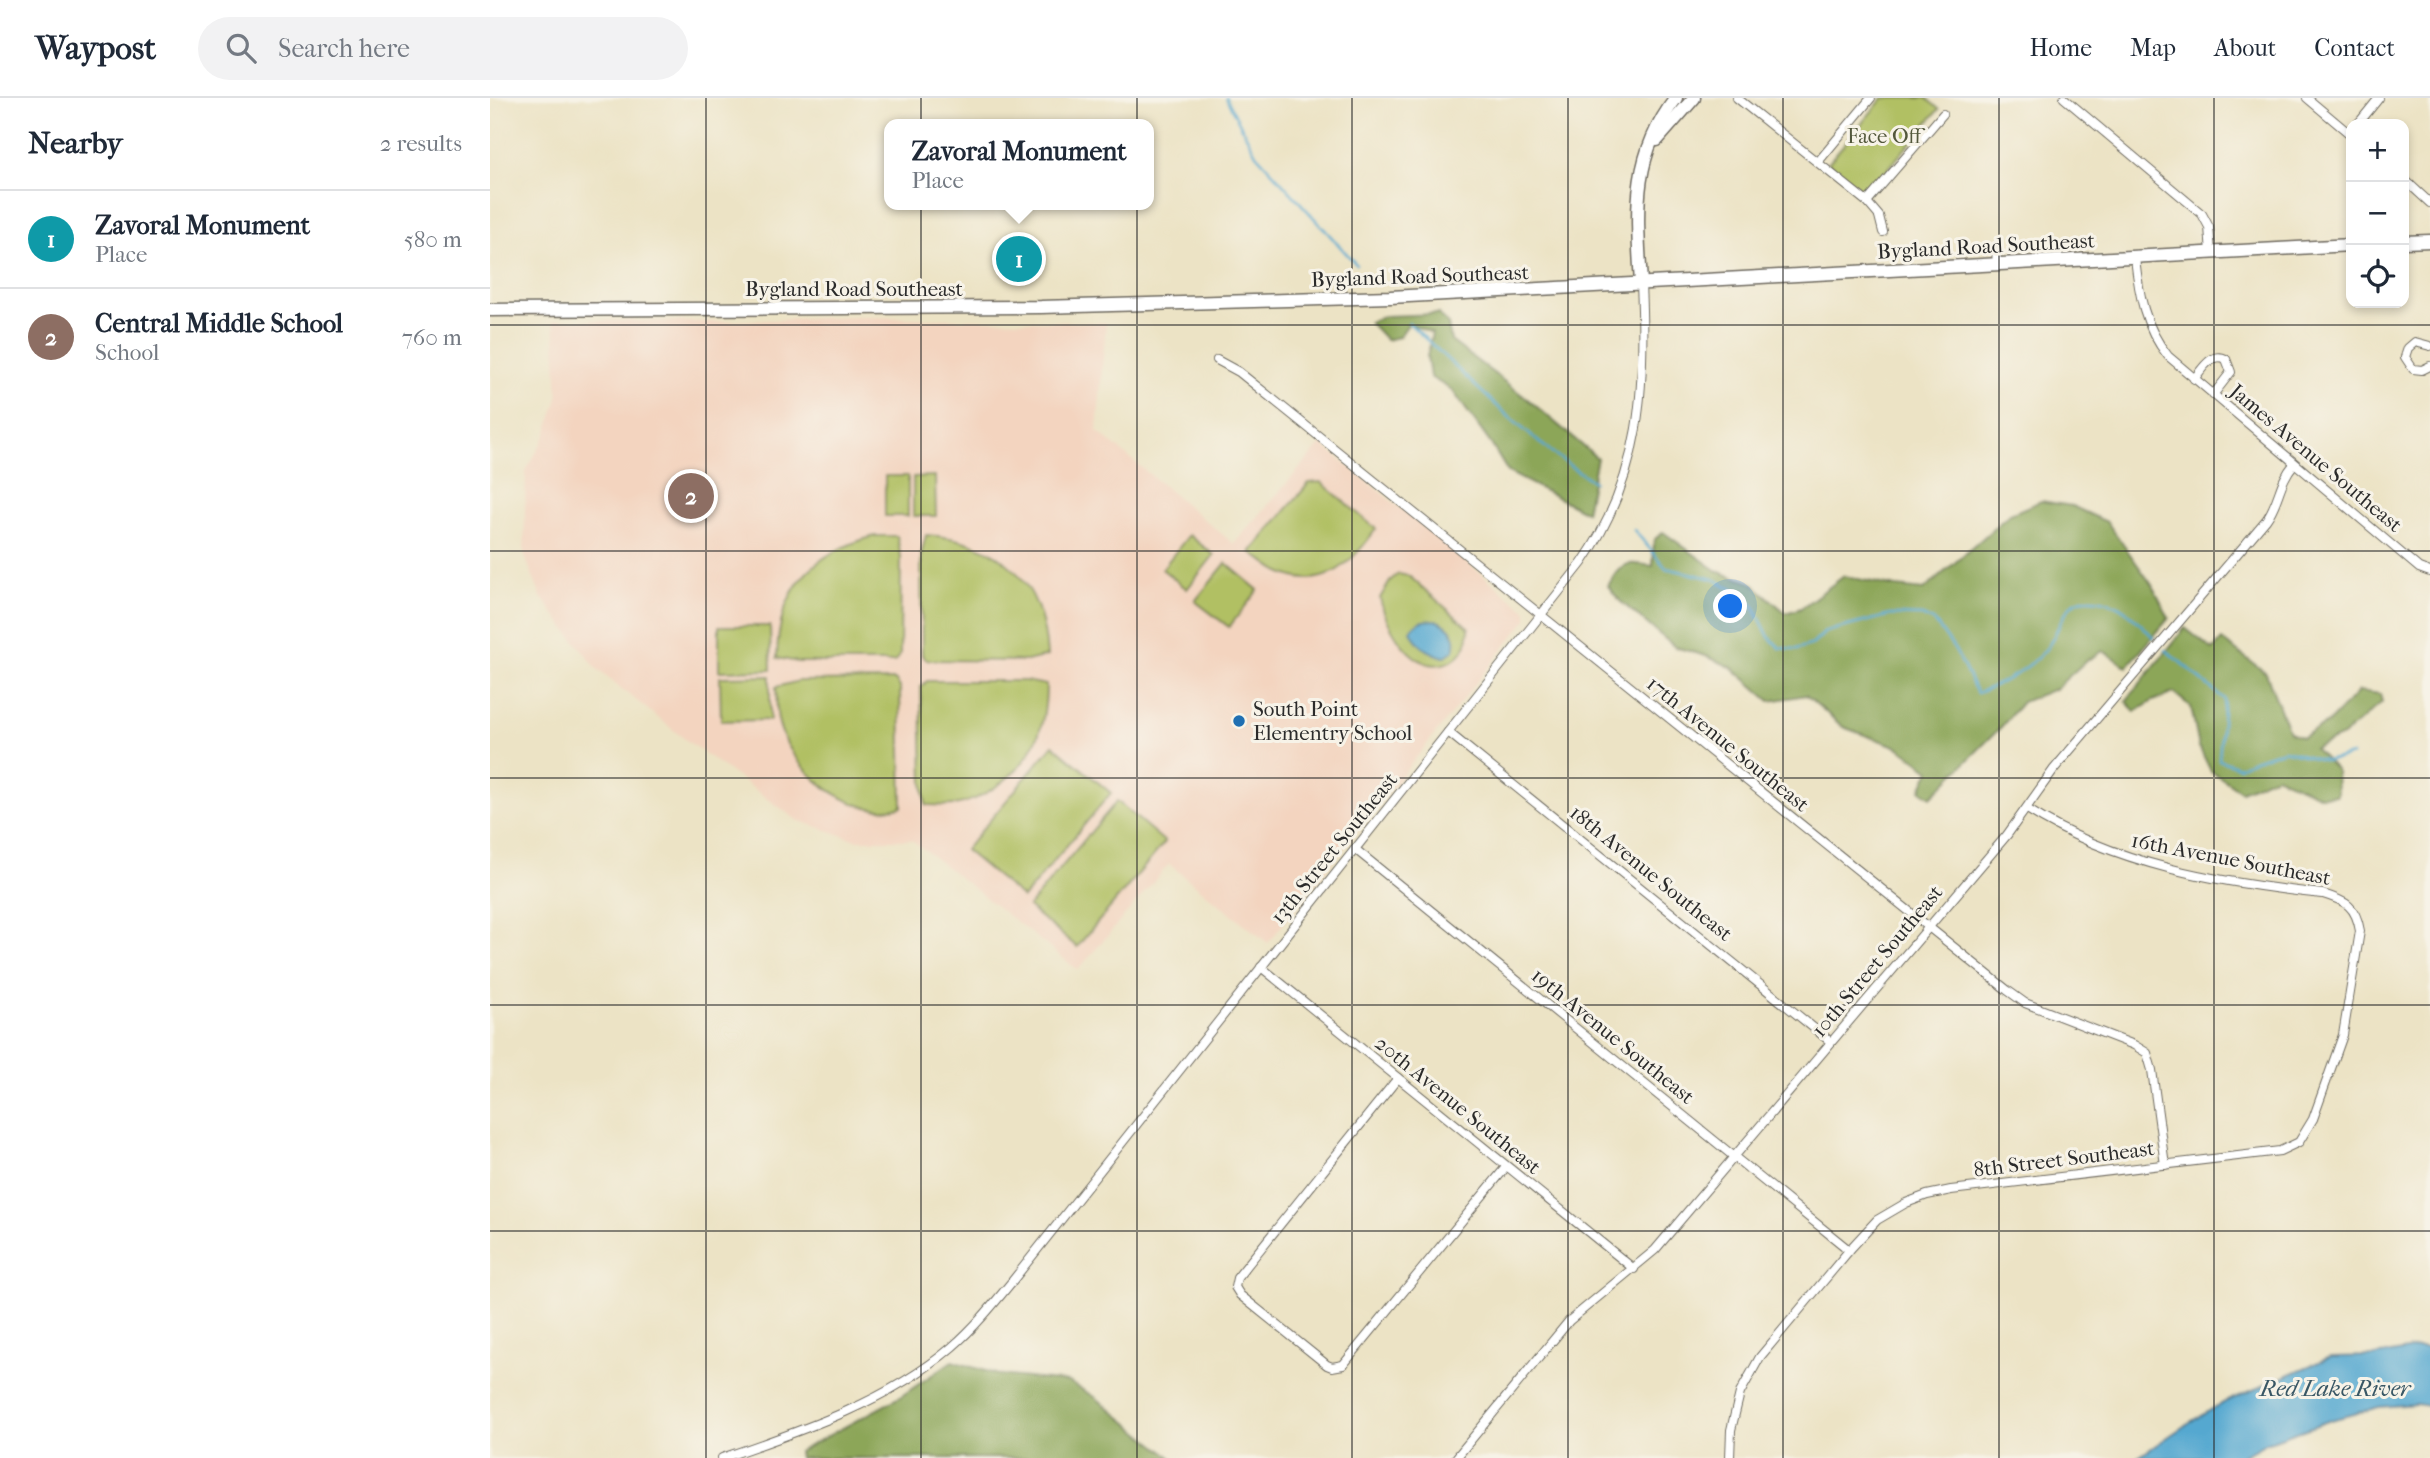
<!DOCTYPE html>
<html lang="en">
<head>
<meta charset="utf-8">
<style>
	body { margin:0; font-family:"IM FELL French Canon",serif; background:#f2f2f3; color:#1f2937 }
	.controls { position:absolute; right:21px; top:21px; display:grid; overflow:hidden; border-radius:14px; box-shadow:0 4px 10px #0003 }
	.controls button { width:63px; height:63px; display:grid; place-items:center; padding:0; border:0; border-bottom:2px solid #e0e1e3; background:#fff; color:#1f2937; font:35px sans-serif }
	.you { position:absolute; left:1241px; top:509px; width:24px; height:24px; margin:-18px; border:5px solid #fff; border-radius:50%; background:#1a73e8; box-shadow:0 0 0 10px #1a73e833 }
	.badge { display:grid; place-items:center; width:46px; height:46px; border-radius:50%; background:#2563eb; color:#fff; font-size:23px; font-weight:700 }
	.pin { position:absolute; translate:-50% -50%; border:4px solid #fff; box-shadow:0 2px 7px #0006 }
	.popup { position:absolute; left:394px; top:21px; width:270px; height:91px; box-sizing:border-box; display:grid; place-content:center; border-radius:14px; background:#fff; filter:drop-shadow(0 2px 5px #0005); font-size:23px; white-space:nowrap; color:#747a83 }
	.popup b { font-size:26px; color:#1f2937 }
	.popup::after { content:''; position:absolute; left:50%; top:100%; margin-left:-14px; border:14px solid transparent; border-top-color:#fff }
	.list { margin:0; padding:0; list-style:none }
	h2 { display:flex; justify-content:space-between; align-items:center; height:91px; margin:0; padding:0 28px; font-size:30px }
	h2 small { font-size:23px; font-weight:400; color:#747a83 }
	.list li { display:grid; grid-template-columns:46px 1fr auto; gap:21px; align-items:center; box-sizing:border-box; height:98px; padding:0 28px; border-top:2px solid #e0e1e3 }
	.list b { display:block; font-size:26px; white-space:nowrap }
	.list p { margin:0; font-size:23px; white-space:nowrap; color:#747a83 }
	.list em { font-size:23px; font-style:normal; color:#747a83 }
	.icon { flex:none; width:38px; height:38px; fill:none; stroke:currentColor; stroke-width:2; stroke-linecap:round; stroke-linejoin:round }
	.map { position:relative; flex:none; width:1940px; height:1360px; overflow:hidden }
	header { display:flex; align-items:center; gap:42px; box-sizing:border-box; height:98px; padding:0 35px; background:#fff; border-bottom:2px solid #e0e1e3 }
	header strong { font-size:33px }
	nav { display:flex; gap:38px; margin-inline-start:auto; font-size:24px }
	.search { width:490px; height:63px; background:#f2f2f3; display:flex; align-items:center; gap:18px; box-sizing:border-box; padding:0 24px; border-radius:38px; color:#747a83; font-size:26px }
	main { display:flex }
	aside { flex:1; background:#fff }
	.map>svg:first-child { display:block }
	.built { fill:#f3d4bf }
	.green { fill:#b1c063; stroke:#6e7647; stroke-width:2 }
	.forest { fill:#8ca659; stroke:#5c6842; stroke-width:2 }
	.water { fill:#54a8d0; stroke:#406a7e; stroke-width:2 }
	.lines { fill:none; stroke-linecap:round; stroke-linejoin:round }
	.stream { stroke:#54a8d0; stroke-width:2.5 }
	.street-casing { stroke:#6f6b61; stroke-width:10 }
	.secondary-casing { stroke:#6f6b61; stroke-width:15 }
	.street { stroke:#fff; stroke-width:8 }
	.secondary { stroke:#fff; stroke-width:12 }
	.grid { fill:none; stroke:#2b2b2b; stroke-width:2; stroke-opacity:0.55 }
	.poi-dot { fill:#1f6fb2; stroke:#f7f3e8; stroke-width:2.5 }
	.labels { text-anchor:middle; stroke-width:6; stroke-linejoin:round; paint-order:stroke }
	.park-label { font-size:21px; fill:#53583c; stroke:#f7f3e8 }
	.street-label { font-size:21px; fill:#2b2b2b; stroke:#f7f3e8 }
	.poi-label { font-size:21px; fill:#2b2b2b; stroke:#f7f3e8; text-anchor:start }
	.water-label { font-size:23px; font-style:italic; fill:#395765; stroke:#f7f3e8 }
</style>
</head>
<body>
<header>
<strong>Waypost</strong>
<div class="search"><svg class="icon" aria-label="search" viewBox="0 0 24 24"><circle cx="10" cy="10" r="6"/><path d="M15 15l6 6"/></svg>Search here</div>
<nav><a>Home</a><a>Map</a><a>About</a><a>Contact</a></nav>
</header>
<main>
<aside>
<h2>Nearby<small>2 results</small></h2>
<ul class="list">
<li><span class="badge" style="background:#0f9aa8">1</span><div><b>Zavoral Monument</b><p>Place</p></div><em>580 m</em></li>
<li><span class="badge" style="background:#8d6e63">2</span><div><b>Central Middle School</b><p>School</p></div><em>760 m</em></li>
</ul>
</aside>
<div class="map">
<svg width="1940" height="1360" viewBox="0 0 1940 1360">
	<rect width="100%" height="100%" fill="#f7f3e8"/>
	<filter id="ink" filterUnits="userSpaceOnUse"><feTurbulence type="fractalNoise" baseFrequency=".0143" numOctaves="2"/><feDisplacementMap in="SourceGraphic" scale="14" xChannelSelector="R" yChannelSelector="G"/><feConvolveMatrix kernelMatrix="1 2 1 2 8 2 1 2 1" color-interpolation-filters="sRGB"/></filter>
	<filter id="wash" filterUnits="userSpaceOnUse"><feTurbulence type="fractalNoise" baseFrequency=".00686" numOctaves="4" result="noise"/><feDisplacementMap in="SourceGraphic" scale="28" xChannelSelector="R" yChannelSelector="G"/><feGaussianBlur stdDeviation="1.57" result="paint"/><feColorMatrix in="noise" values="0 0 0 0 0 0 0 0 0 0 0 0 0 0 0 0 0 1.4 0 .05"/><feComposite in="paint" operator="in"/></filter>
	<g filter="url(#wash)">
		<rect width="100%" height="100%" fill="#ece3c5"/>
		<path class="built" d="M370 219 616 225 607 333 744 446 831 346 1037 513V521L778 845 679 766 588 872 422 742H366L307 722 196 642 108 572 51 499 34 456 36 373 56 337 68 300 64 222 221 224Z"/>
		<g class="green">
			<path d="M1393 0H1436L1449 11 1376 97 1338 65Z"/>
			<rect x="395" y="378" width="23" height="40"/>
			<path d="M445 378 446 418H423V379Z"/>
			<path d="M831 384 886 431C862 465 833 496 788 473 779 468 770 460 761 454L819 385Z"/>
			<path d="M436 437C511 442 553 482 557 558L537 563 437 562 432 557 431 457Z"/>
			<path d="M699 437 724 457 697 491 672 471Z"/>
			<path d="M385 438H407L411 459 410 556 405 564H308L287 560C288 491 321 455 385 438Z"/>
			<path d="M736 465 768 492 739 529 705 503Z"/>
			<path d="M908 476 919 478 979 530C978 544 975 555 963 562 926 583 896 529 890 500L901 482Z"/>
			<path d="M229 528H280L281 572 229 573Z"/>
			<path d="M280 578V622L231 623 230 579Z"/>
			<path d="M405 582 410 589 412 709C405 710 397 712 390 711 347 709 297 665 288 622 286 612 287 600 286 589L309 583Z"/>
			<path d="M437 583H536L556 587C556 632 543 664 504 690 492 698 479 705 464 707 455 708 445 707 436 707L433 685 431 589Z"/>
			<path d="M563 647 621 695 533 800 475 752Z"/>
			<path d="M627 703 675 744 587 849 538 809Z"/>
		</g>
		<g class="forest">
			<path d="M948 216 958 226 961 243 1040 303 1107 360 1096 414 1018 374 1001 346 962 292 940 279 937 259 942 235 919 225 909 239 896 242 879 224 895 218Z"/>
			<path d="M1551 403 1582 408 1617 424 1662 487 1679 520 1637 569 1613 553 1596 563 1565 591 1532 604 1512 628 1441 699 1431 692 1440 672 1408 649 1353 629 1316 597 1280 603 1241 569 1216 558 1185 549 1130 503 1118 488C1132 463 1136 464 1163 468L1164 442 1173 434 1229 474 1262 485 1296 515 1311 510 1354 478 1406 489 1434 492 1520 416Z"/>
			<path d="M1695 530 1723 552 1732 542 1776 575 1799 634 1812 639 1838 625 1869 593 1890 596 1892 604 1853 638 1824 650 1846 672 1847 697 1831 698 1786 678 1751 693 1721 673 1709 649 1701 609 1684 595 1663 603 1645 614 1636 603Z"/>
			<path d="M462 1263 509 1277 579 1284 605 1299 682 1360H309L308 1354 410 1299Z"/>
		</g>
		<g class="water">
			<path d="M946 522C959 528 969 536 964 552L954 559C939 554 928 549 921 533 927 522 934 523 946 522Z"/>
			<path d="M1927 1250H1940V1308L1926 1306 1889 1309 1841 1322 1776 1345 1749 1360H1647L1700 1324 1735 1304 1819 1268 1841 1259 1886 1258Z"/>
		</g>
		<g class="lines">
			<g class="stream">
				<path d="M736 0 766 56 866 166"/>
				<path d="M919 225C979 281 1035 340 1104 384"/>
				<path d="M1144 432 1176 470 1224 481 1253 497 1264 509 1279 539 1290 550 1307 551 1323 546 1335 534 1401 517 1432 518 1445 524 1465 552 1487 595C1511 586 1538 572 1555 552 1566 540 1569 522 1579 510 1584 502 1594 500 1603 501 1630 502 1647 522 1664 540"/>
				<path d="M1676 552 1734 601 1729 662 1749 669 1761 663 1794 652 1836 663 1862 657"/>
			</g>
		</g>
	</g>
	<g filter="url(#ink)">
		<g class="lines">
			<defs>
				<g id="street">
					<path d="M1247 0 1377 104 1389 118 1393 134"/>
					<path d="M1574 0 1712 116 1719 129 1721 155"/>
					<path d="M1817 0 1861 37"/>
					<path d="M1868 26 1889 0"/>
					<path d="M1328 64 1381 0"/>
					<path d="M1914 81 1940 105"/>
					<path d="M1377 104 1453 16"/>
					<path d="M1506 152 1507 167"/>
					<path d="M1645 160C1649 196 1654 228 1678 258L1929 470 1940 474"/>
					<path d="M1940 248 1925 244 1918 250 1915 259 1923 271 1932 272 1940 268"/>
					<path d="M727 262 749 274 1517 892 1535 905 1644 947 1657 955 1662 972 1675 1067"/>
					<path d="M1704 281C1713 270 1721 254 1736 261L1741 274 1723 297"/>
					<path d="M958 634 1341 944"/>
					<path d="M865 751 1359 1152"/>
					<path d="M771 869 1144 1171"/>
					<path d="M908 980 747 1180 745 1189 750 1197 837 1267 842 1269 853 1267 1016 1069"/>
					<path d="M232 1360C311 1333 398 1304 462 1249 484 1230 502 1208 520 1186L1092 465C1152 378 1156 288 1151 186"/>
					<path d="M966 1360 1079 1223 1165 1152 1517 737 1564 671 1776 422C1790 403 1788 385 1804 366"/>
					<path d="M1240 1360 1241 1332 1250 1295 1270 1259 1362 1149 1387 1122 1416 1105 1437 1097 1461 1092 1790 1053 1809 1044 1823 1021 1853 937 1870 833C1866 808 1856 803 1833 796 1730 785 1625 767 1537 711"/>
				</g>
				<g id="secondary">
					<path d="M1167 42 1204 0"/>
					<path d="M1914 144 1940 143"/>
					<path d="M1151 186C1147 116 1140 60 1186 0"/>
					<path d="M0 212 551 209 900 199 1861 147"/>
				</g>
			</defs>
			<use href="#street" class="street-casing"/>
			<use href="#secondary" class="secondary-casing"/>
			<use href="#street" class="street"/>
			<use href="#secondary" class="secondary"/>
		</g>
	</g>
	<path class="grid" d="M216 0V1360M431 0V1360M647 0V1360M862 0V1360M1078 0V1360M1293 0V1360M1509 0V1360M1724 0V1360M0 227H1940M0 453H1940M0 680H1940M0 907H1940M0 1133H1940"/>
	<circle class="poi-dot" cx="749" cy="623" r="7"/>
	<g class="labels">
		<g class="park-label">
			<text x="1394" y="45">Face Off</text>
		</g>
		<g class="street-label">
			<text transform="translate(1496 148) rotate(-3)" y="7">Bygland Road Southeast</text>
			<text transform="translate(930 178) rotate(-2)" y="7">Bygland Road Southeast</text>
			<text x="364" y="198">Bygland Road Southeast</text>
			<text transform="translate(1826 360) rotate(40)" y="7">James Avenue Southeast</text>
			<text transform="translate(1238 646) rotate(39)" y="7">17th Avenue Southeast</text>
			<text transform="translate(844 750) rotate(-51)" y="7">13th Street Southeast</text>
			<text transform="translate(1741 761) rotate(11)" y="7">16th Avenue Southeast</text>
			<text transform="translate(1161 775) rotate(39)" y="7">18th Avenue Southeast</text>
			<text transform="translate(1387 863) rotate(-50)" y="7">10th Street Southeast</text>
			<text transform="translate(1123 938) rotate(39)" y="7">19th Avenue Southeast</text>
			<text transform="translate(968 1007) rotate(39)" y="7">20th Avenue Southeast</text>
			<text transform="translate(1574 1061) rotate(-7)" y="7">8th Street Southeast</text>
		</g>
		<g class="poi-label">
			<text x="763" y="618">South Point<tspan x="763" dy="24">Elementry School</tspan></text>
		</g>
		<g class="water-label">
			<text x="1845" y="1298">Red Lake River</text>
		</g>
	</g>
</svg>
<div class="controls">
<button>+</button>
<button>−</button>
<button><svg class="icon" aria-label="locate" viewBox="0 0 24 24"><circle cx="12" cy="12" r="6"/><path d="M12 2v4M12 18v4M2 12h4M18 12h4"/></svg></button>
</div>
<div class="you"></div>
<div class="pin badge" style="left:529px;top:161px;background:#0f9aa8">1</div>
<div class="popup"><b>Zavoral Monument</b>Place</div>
<div class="pin badge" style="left:201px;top:398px;background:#8d6e63">2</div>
</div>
</main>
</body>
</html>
